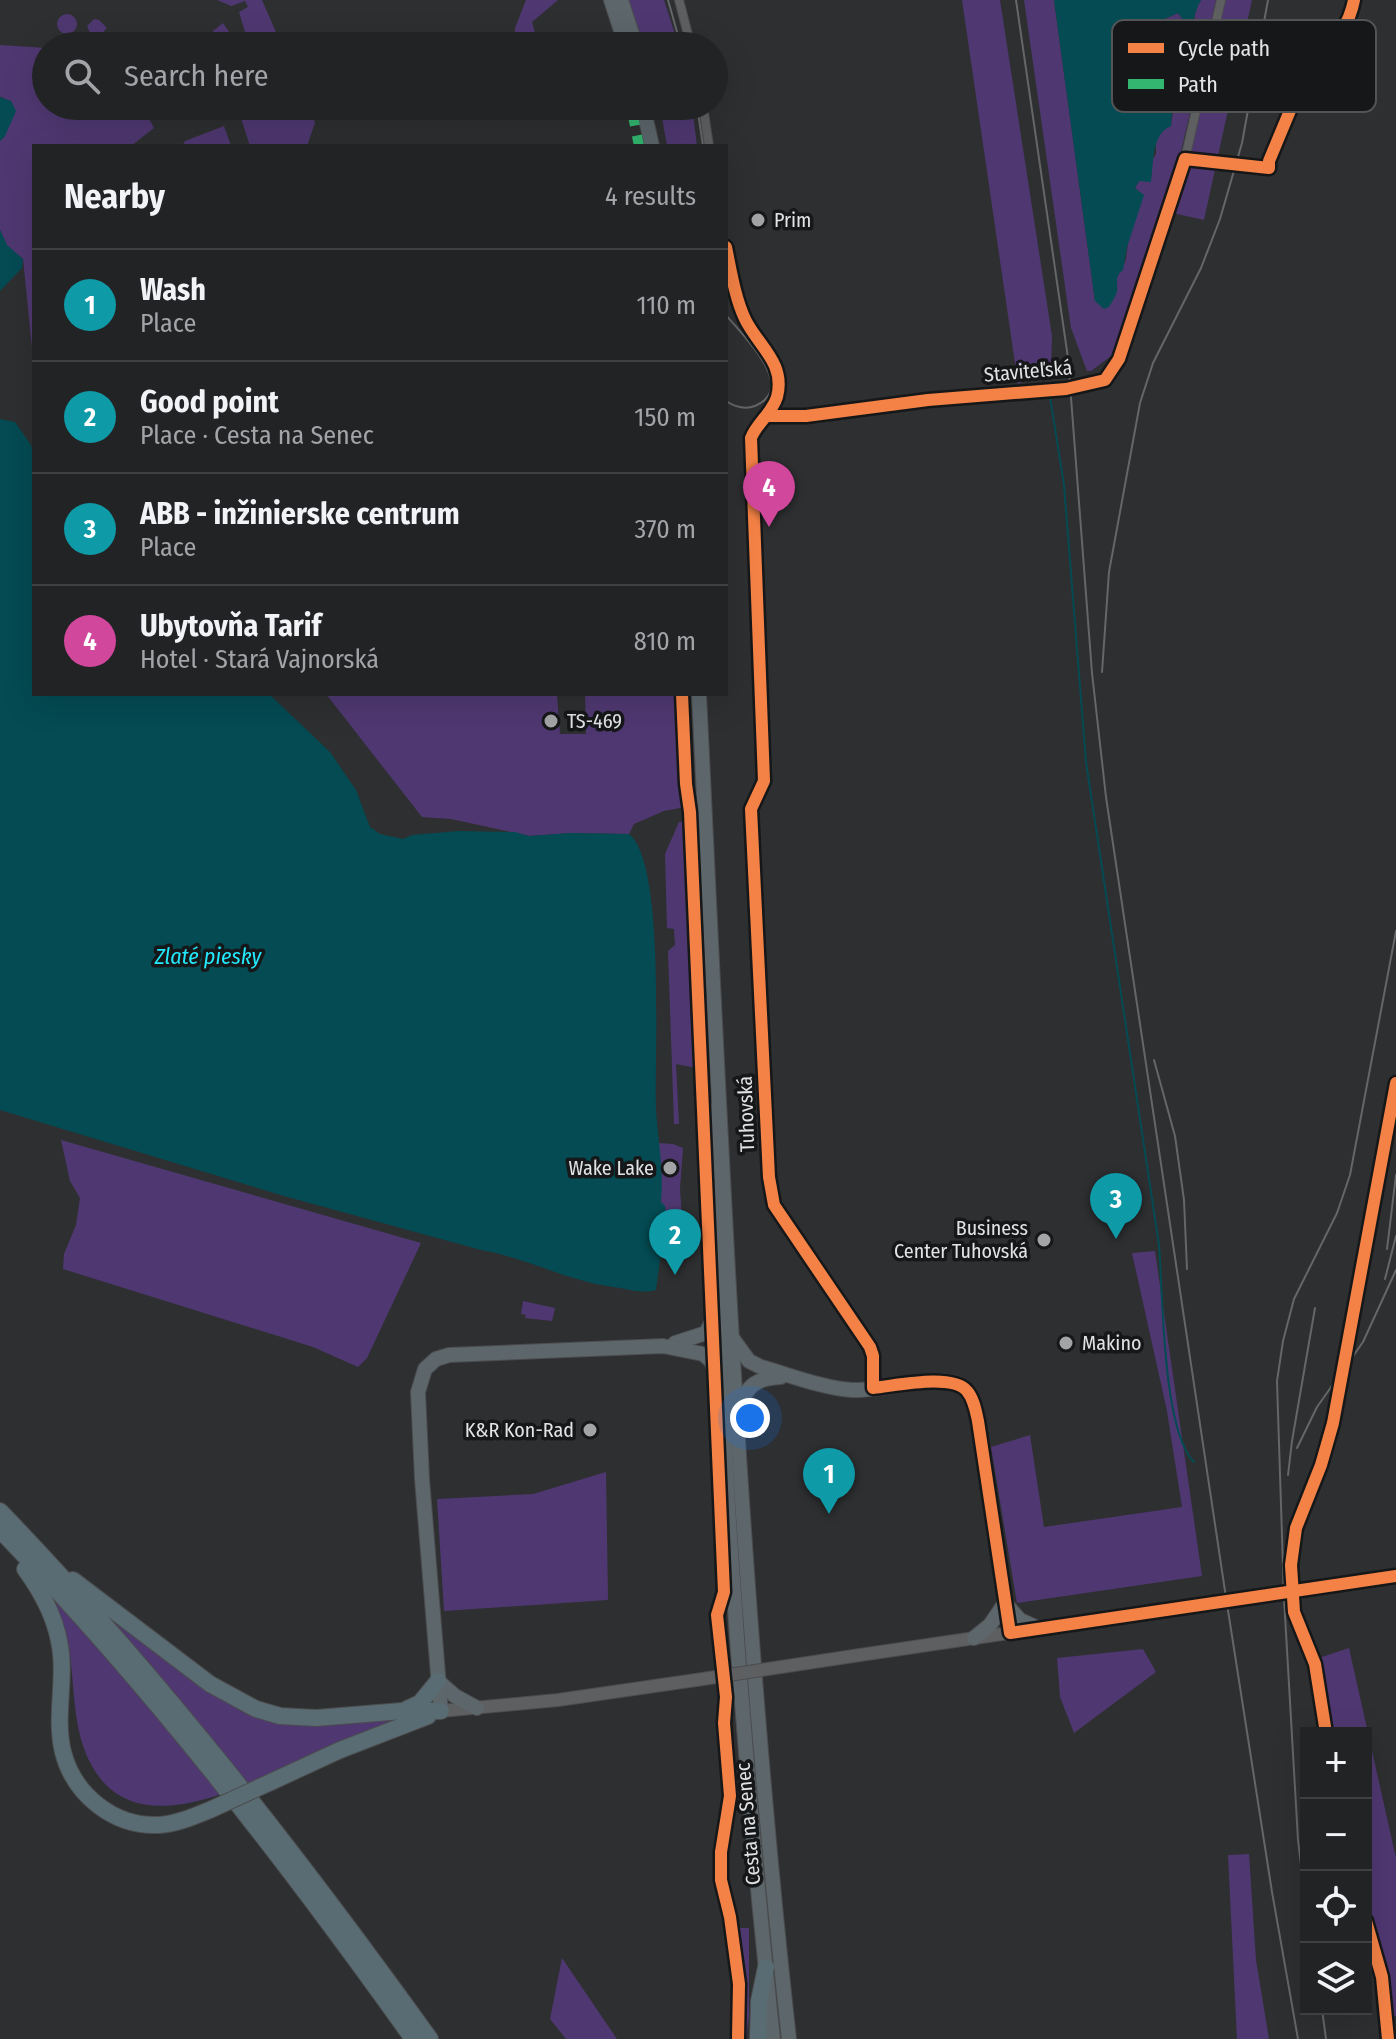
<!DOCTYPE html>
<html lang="en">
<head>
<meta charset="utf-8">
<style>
	body { margin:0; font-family:"Fira Sans Condensed",sans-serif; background:#2a2b2d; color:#f1f3f6 }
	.controls { position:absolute; right:24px; bottom:24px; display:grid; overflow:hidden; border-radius:0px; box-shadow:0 8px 32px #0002 }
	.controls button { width:72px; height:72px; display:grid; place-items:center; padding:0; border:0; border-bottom:2px solid #3f4042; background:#222325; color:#f1f3f6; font:40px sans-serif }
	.you { position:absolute; left:750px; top:1418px; width:28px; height:28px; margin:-20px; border:6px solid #fff; border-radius:50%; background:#1a73e8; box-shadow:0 0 0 12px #1a73e833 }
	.badge { display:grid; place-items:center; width:52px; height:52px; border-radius:50%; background:#a3a4a6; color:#fff; font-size:26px; font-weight:700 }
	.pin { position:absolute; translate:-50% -66px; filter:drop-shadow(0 2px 4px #0008) }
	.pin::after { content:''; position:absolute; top:42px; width:28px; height:24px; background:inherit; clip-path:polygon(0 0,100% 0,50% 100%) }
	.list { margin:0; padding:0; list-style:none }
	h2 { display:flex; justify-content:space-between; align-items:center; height:104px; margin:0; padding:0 32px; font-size:34px }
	h2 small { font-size:26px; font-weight:400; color:#a2a4a7 }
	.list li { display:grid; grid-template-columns:52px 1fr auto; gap:24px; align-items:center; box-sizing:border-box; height:112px; padding:0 32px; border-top:2px solid #3f4042 }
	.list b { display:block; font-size:30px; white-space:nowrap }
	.list p { margin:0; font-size:26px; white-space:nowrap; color:#a2a4a7 }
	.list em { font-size:26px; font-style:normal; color:#a2a4a7 }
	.icon { flex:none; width:44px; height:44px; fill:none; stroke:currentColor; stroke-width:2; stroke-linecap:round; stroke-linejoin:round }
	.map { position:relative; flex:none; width:1396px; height:2039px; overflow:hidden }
	.search { position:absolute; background:#222325; box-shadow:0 8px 32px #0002; left:32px; top:32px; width:696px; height:88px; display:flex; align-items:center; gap:20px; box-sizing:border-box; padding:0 28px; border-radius:44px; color:#a2a4a7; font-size:30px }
	.panel { position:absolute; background:#222325; box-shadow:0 8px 32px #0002; left:32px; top:144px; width:696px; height:552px; border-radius:0px }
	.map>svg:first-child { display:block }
	.green { fill:#4f3871 }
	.water { fill:#044b53; fill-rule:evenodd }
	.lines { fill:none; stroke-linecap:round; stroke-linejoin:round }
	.stream { stroke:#044b53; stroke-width:2 }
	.street-casing { stroke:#4b4c4e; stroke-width:10 }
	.secondary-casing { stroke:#4b4c4e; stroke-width:14 }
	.primary-casing { stroke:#4b4c4e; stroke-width:16 }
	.highway-casing { stroke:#4b4c4e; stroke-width:18 }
	.street { stroke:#5e5f60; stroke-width:8 }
	.secondary { stroke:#5e5f60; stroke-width:12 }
	.primary { stroke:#5c666b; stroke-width:14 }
	.highway { stroke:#5a6c73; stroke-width:16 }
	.tram { stroke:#656667; stroke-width:2 }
	.rail { stroke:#656667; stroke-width:2 }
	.secondary-bridge-casing { stroke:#4b4c4e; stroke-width:14; stroke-linecap:butt }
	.highway-bridge-casing { stroke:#4b4c4e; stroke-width:18; stroke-linecap:butt }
	.secondary-bridge { stroke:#5e5f60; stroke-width:12 }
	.highway-bridge { stroke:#5a6c73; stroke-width:16 }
	.quiet { stroke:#33b770; stroke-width:10; stroke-dasharray:20 10; stroke-linecap:butt }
	.cycleway-casing { stroke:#161718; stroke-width:17 }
	.cycleway { stroke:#f48246; stroke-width:12 }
	.poi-dot { fill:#a3a4a6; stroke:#161718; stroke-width:3 }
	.labels { text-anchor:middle; stroke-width:7; stroke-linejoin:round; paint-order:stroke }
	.poi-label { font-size:20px; fill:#e2e3e5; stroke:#161718; text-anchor:start }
	.street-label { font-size:20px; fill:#e2e3e5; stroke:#161718 }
	.water-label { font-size:22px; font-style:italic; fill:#23e9fd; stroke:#161718 }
	.key { fill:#161718; stroke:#535456; stroke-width:2 }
	.key-label { font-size:22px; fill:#e2e3e5 }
</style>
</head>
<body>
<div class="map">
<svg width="1396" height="2039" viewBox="0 0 1396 2039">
	<rect width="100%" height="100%" fill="#2e2f31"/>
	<g class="green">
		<path d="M217 0H262L282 46H216L213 31 223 23 232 36 247 39 239 12 248 7 245 1 231 6Z"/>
		<path d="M526 0H558L532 22 536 37 531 40 533 46H514L515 28Z"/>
		<path d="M628 0H664L679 46H643Z"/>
		<path d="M962 0H1000L1052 336 1051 369 1018 384Z"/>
		<path d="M1024 0H1054L1095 301 1117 288C1113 276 1123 270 1126 259L1135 188 1156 154V141L1163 129 1171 126C1173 96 1194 69 1194 38 1194 24 1193 12 1201 0H1216L1179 160 1118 351 1091 371H1087L1071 328Z"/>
		<path d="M1224 0H1252L1204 220 1173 213 1188 163Z"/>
		<path d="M1178 13 1183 20 1175 34 1160 24V21Z"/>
		<circle cx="67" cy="24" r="10"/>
		<path d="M94 19 99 20 107 28 104 31 111 46H104L92 37 87 26Z"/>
		<path d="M0 45 46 48V106H142L154 128 131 146H34V368L23 259 7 246 0 230V141L5 136 3 97H0Z"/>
		<path d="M237 106H309L315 123 307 146H250Z"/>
		<path d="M660 106H692L697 146H667Z"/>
		<path d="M224 126 231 146H182L185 141Z"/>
		<path d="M326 694H557L560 734H586L585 694H686L685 807 664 811 634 824 629 834 571 833 529 836 451 819 422 817Z"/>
		<path d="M687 821 696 1068 676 1064 679 1124H674L668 951 675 945 674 929 667 928 665 854 679 822Z"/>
		<path d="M61 1140 421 1243 367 1358 358 1367 313 1347 63 1269 64 1254 76 1225 80 1198 70 1181Z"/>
		<path d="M659 1143 673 1144 683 1148 680 1189 683 1231 655 1229Z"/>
		<path d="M1155 1251 1202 1576 1017 1603 991 1447 1030 1435 1044 1527 1182 1507 1167 1411 1132 1253Z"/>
		<path d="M523 1301 555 1308 552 1321 525 1318 526 1315 521 1314Z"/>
		<path d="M606 1472 608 1600 444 1611 437 1499 533 1494Z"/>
		<path d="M55 1600 108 1613 235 1705 407 1718C369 1734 332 1749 294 1765 235 1789 135 1843 92 1766 72 1731 75 1686 69 1647 66 1631 60 1615 55 1600Z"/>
		<path d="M1349 1648 1396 1858V2016L1392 2017 1387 1982 1366 1905V1733H1331L1319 1658Z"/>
		<path d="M1143 1649 1156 1672 1074 1733 1060 1697 1057 1658Z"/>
		<path d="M1249 1854 1256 1960 1269 2039H1237L1228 1855Z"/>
		<path d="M735 1928H749V2017L746 2039H741L742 1982Z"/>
		<path d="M562 1958 617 2039H566L550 2019Z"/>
	</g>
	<g class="water">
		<path d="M1054 0H1201C1195 10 1191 25 1194 36L1182 92 1172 112 1171 126C1151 134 1154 163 1151 182L1139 181 1135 188 1144 195 1127 247 1123 270C1114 277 1118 281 1117 291 1116 296 1112 302 1109 307L1104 309 1095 301ZM1178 13 1183 20 1174 34 1160 21ZM1173 61 1175 63 1166 101 1162 93 1166 82 1164 67Z"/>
		<path d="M0 97 11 101 16 111 5 136 0 141Z"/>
		<path d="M0 230 7 245 23 259 22 268 0 291Z"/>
		<path d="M0 419 15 422 31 445 34 460V694H269L330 752 356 790 370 827 380 834 403 839 412 835 459 831 515 832 529 836 571 833 629 834C666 863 654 1059 656 1110 658 1141 664 1171 661 1202L665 1206 666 1215 656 1290C641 1294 628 1289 613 1287 564 1280 527 1258 481 1250L284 1196 0 1110Z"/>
	</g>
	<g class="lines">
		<path class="stream" d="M1050 397 1064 485 1086 762 1159 1245C1163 1292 1162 1430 1194 1462"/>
		<defs>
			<g id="street">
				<path d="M679 0 691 46"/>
				<path d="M703 106 709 146"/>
				<path d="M1185 159 1269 168"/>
				<path d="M726 247C731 271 735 298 745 319 758 346 786 363 777 397 772 413 757 423 751 438L764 781 751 809 769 1177 774 1205 870 1347 873 1356V1388"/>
				<path d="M767 416H806L928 400 1066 389 1105 380 1119 359 1185 159 1221 0"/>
			</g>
			<g id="secondary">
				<path d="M1299 1590 1396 1576"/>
				<path d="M860 1655 1211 1603"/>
				<path d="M441 1711 558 1700 696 1680"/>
			</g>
			<g id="primary">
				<path d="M611 0 626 46"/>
				<path d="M621 0 636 46"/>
				<path d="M643 106 652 146"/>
				<path d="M699 694C721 1143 739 1592 789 2039"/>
				<path d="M710 1110C719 1420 740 1730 773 2039"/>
				<path d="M733 1339 749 1361 761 1367C790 1375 822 1388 852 1390 881 1392 933 1374 958 1384 972 1391 975 1408 978 1421L1010 1633"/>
				<path d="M675 1343 706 1333 716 1313"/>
				<path d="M739 1413C744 1387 755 1378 781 1377"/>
				<path d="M1005 1603 1020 1620 1040 1629"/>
				<path d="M974 1638 990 1625 1005 1603"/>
				<path d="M438 1681 455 1696 477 1708"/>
				<path d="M441 1711 422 1479 418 1392 425 1369 436 1359 449 1355 663 1346 703 1354 711 1361 717 1376"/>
			</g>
			<g id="highway">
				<path d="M0 1511C158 1675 297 1854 430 2039"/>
				<path d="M0 1530C152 1687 286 1861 413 2039"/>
				<path d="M25 1569C41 1591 54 1614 59 1641 67 1677 54 1716 63 1752 74 1795 114 1827 159 1825 177 1824 195 1816 212 1809"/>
				<path d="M73 1580 210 1684 256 1709 280 1716 316 1718 402 1711H441"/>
				<path d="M407 1709 420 1703 438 1681"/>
				<path d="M273 1781 340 1750 428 1716"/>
				<path d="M758 2039 759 2001 766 1967"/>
			</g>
		</defs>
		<use href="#street" class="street-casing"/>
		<use href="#secondary" class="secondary-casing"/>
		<use href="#primary" class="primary-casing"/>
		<use href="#highway" class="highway-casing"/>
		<use href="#street" class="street"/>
		<use href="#secondary" class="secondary"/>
		<use href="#primary" class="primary"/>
		<use href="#highway" class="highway"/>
		<g class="tram">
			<path d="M668 0 681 46"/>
			<path d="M697 106 703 146"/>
			<path d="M726 315C741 334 799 387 755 406 744 410 735 407 726 401"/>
		</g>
		<g class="rail">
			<path d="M1016 0 1068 358 1092 673 1106 797 1225 1591 1272 1892 1298 2039"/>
			<path d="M1102 672 1109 572 1140 403 1153 363 1201 268 1220 219 1242 143 1268 0"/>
			<path d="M1154 1060 1175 1136 1184 1200 1187 1269"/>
			<path d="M1387 1249 1396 1175"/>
			<path d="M1385 1279 1396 1236"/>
			<path d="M1297 1448 1317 1407 1363 1342 1396 1270"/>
			<path d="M1288 1475 1292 1441 1315 1308"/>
			<path d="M1306 1906 1298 1840 1284 1598 1277 1381 1283 1341 1294 1299 1337 1213 1350 1175 1396 931"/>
			<path d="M1322 2009 1326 2039"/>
		</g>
		<defs>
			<g id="secondary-bridge">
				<path d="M1211 1603 1299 1590"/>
				<path d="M696 1680 860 1655"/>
			</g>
			<path id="highway-bridge" d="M212 1809 273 1781"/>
		</defs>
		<use href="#secondary-bridge" class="secondary-bridge-casing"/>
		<use href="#highway-bridge" class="highway-bridge-casing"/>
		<use href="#secondary-bridge" class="secondary-bridge"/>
		<use href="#highway-bridge" class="highway-bridge"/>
		<path class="quiet" d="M631 106 639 146"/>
		<defs>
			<g id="cycleway">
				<path d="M726 247C731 271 735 298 745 319 758 346 786 363 777 397 772 413 757 423 751 438L764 781 751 809 769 1177 774 1205 870 1347 873 1356V1388C895 1386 952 1373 967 1391 974 1399 976 1412 978 1421L1010 1633 1396 1576"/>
				<path d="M767 416H806L928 400 1066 389 1105 380 1119 359 1185 159 1269 168V161L1299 89C1317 55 1346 41 1354 0"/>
				<path d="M682 694 686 784 690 812 724 1592 717 1615 726 1697 724 1723 730 1796 721 1852V1880L730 1917 739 1984 738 2039"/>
				<path d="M1326 1733 1315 1664 1294 1612 1291 1565 1296 1528 1321 1465 1333 1423 1396 1083"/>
				<path d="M1366 1921 1382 1977 1388 2039"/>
			</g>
		</defs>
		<use href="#cycleway" class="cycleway-casing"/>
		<use href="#cycleway" class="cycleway"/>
	</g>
	<g class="poi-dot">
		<circle cx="758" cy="220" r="8"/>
		<circle cx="551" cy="721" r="8"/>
		<circle cx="670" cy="1168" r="8"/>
		<circle cx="1044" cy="1240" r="8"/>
		<circle cx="1066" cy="1343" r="8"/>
		<circle cx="590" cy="1430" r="8"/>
	</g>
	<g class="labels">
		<g class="poi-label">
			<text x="774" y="227">Prim</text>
			<text x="567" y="728">TS-469</text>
			<text x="654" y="1175" text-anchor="end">Wake Lake</text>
			<text x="1028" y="1235" text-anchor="end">Business<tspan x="1028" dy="23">Center Tuhovská</tspan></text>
			<text x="1082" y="1350">Makino</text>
			<text x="574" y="1437" text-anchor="end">K&amp;R Kon-Rad</text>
		</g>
		<g class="street-label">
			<text transform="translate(1028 371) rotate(-5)" y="7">Staviteľská</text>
			<text transform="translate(746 1114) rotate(-92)" y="7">Tuhovská</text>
			<text transform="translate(748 1824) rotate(-95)" y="7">Cesta na Senec</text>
		</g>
		<g class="water-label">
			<text x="208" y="964">Zlaté piesky</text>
		</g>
	</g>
	<rect x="1112" y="20" width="264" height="92" rx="12" class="key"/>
	<rect x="1128" y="43" width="36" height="10" fill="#f48246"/>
	<rect x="1128" y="79" width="36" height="10" fill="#33b770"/>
	<g class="key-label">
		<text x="1178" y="56">Cycle path</text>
		<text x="1178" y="92">Path</text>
	</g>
</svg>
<div class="controls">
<button>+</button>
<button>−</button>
<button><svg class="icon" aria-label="locate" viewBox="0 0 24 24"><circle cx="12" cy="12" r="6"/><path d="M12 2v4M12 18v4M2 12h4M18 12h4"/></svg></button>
<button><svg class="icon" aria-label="layers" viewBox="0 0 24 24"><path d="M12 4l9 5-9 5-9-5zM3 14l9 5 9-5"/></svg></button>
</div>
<div class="you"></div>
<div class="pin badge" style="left:829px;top:1514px;background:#0f9aa8">1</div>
<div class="pin badge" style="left:675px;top:1275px;background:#0f9aa8">2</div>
<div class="pin badge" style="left:1116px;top:1239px;background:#0f9aa8">3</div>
<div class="pin badge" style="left:769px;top:527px;background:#d1479c">4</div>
<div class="search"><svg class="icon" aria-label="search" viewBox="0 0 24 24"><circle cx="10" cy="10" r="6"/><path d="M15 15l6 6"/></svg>Search here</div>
<section class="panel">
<h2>Nearby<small>4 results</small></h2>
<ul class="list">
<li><span class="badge" style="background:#0f9aa8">1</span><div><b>Wash</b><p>Place</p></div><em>110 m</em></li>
<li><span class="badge" style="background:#0f9aa8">2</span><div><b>Good point</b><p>Place · Cesta na Senec</p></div><em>150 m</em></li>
<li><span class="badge" style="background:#0f9aa8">3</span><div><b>ABB - inžinierske centrum</b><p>Place</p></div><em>370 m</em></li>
<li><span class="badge" style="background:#d1479c">4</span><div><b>Ubytovňa Tarif</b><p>Hotel · Stará Vajnorská</p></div><em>810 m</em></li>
</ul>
</section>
</div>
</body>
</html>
